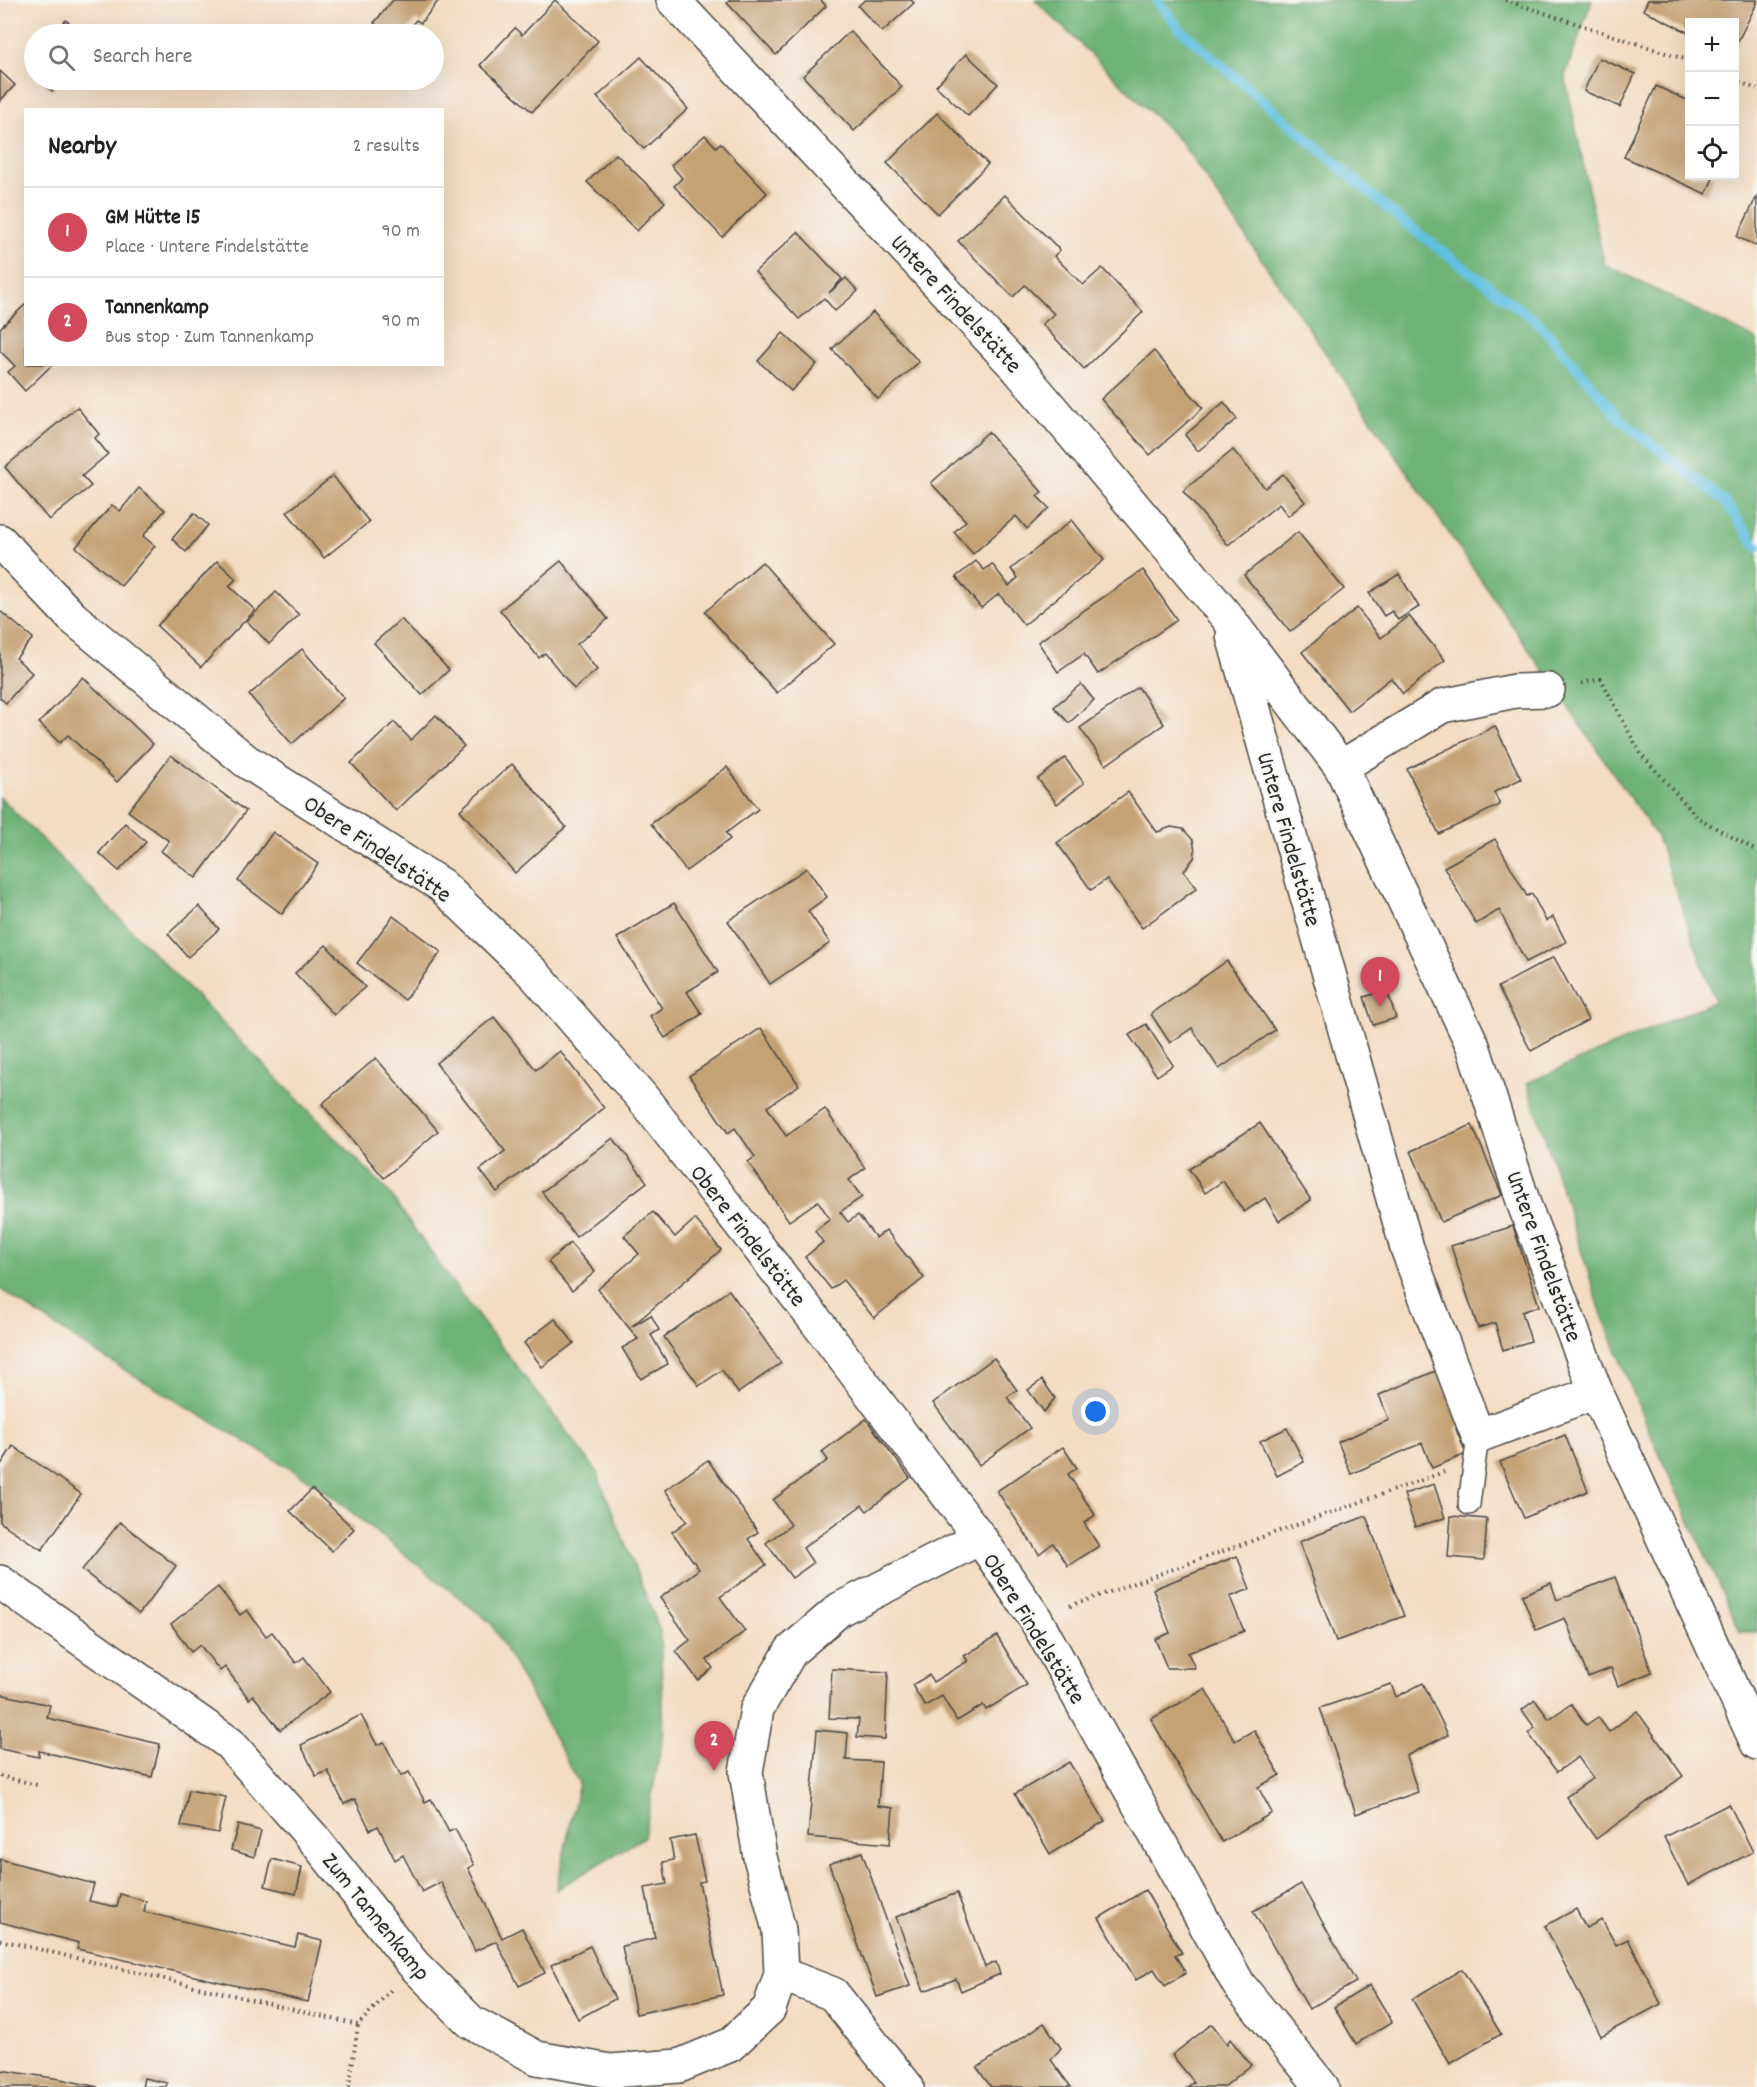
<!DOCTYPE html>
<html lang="en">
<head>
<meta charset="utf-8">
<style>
	body { margin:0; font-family:Dekko,sans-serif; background:#f6f6f6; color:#222 }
	.controls { position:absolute; right:18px; top:18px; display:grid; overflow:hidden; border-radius:0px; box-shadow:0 6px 24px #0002 }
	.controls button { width:54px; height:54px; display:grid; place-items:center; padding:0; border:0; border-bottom:2px solid #e0e0e0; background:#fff; color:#222; font:30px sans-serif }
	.you { position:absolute; left:1096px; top:1412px; width:21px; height:21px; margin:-15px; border:4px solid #fff; border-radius:50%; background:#1a73e8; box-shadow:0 0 0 9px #1a73e833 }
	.badge { display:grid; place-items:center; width:39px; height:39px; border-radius:50%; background:#d1495b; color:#fff; font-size:20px; font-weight:700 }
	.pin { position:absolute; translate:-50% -50px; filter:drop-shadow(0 2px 3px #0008) }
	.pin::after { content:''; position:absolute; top:32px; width:21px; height:18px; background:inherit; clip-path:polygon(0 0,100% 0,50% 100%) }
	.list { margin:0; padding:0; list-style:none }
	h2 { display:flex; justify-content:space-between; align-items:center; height:78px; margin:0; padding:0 24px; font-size:26px }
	h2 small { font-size:20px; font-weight:400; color:#767676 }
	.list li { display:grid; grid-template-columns:39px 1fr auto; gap:18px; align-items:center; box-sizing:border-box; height:90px; padding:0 24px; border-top:2px solid #e0e0e0 }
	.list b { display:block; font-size:22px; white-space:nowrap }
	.list p { margin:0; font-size:20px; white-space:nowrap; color:#767676 }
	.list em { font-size:20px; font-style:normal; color:#767676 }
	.icon { flex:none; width:33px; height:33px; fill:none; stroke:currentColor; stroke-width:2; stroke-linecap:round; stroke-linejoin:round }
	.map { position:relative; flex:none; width:1757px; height:2087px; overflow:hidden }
	.search { position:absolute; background:#fff; box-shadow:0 6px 24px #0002; left:24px; top:24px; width:420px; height:66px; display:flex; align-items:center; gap:15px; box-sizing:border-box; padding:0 21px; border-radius:33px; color:#767676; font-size:22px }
	.panel { position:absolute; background:#fff; box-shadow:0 6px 24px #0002; left:24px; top:108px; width:420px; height:258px; border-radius:0px }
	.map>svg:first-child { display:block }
	.forest { fill:#6eb276; stroke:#4c6e50; stroke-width:1.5 }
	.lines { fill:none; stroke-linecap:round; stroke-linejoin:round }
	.stream { stroke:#61c0e0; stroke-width:10 }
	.building { fill:#c5a176 }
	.lane-casing { stroke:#494642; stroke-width:24 }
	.street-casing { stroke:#494642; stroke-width:36 }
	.path { stroke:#494642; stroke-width:4; stroke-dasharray:1.5 4.5; stroke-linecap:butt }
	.lane { stroke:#fff; stroke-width:21 }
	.street { stroke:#fff; stroke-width:33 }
	.labels { text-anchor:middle; stroke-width:4.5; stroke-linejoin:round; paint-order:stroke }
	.street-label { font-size:24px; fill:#2b2b2b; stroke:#f6f6f2 }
</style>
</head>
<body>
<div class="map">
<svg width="1757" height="2087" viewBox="0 0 1757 2087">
	<rect width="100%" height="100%" fill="#f6f6f2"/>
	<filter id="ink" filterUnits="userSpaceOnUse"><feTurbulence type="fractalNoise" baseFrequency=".0167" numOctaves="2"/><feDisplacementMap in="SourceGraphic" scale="12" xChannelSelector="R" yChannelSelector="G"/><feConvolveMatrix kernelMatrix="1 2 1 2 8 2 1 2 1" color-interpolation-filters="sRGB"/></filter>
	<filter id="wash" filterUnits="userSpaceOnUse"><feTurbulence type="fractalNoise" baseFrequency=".008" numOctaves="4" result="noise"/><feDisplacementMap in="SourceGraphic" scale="24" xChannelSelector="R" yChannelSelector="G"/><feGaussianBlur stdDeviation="1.35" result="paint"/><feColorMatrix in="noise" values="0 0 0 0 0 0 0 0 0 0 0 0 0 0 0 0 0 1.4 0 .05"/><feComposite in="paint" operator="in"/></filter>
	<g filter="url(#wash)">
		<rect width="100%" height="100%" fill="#f3dcc1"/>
		<g class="forest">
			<path d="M1035 0H1592L1565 76 1604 264 1757 340V1632H1740L1644 1420 1601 1312 1527 1083 1715 1001 1657 837 1181 142Z"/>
			<path d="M0 797 388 1191 448 1277 596 1470 660 1631 664 1731 644 1837 556 1890 579 1783 491 1623 316 1484 95 1352 0 1289Z"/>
		</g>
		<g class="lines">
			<path class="stream" d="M1157 0 1180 29 1402 221 1540 324 1620 419 1724 501 1757 547"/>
		</g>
		<g id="blocks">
			<g class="building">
				<path d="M393 0H439L421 23 416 20 404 34H388L374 23Z"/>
				<path d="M555 0 598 41 532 112 480 65 515 28 522 35Z"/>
				<path d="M730 0H821L826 6 776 55 727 3Z"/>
				<path d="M865 0H911L914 3 882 32 858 6Z"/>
				<path d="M1648 0H1757V3L1734 49V22H1689V33L1643 10Z"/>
				<path d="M66 20 82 34H53Z"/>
				<path d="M850 31 902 87 854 131 803 76Z"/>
				<path d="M966 54 998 84 968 116 936 86Z"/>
				<path d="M641 57 688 109 644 149 597 97Z"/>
				<path d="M1599 58 1635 74 1620 107 1584 91Z"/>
				<path d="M0 71 15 85 0 101Z"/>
				<path d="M40 80H61L52 91Z"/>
				<path d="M1656 86 1689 101V176H1714L1706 194 1624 157Z"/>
				<path d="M937 113 988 164 938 214 887 163Z"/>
				<path d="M705 135 716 147 720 143 767 193 722 237 674 186 682 178 671 165Z"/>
				<path d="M616 154 665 202 637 231 587 182Z"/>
				<path d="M1005 195 1060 250 1054 256 1083 285 1102 268 1143 312 1084 369 1042 324 1054 314 1025 285 1013 297 958 241Z"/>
				<path d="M1757 196V246L1737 237Z"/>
				<path d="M798 232 842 279 829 293 846 278 858 291 835 311 824 298 799 319 755 272Z"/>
				<path d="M26 304V364H53L25 391 8 372 15 366 0 351V328Z"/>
				<path d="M873 312 919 362 878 399 832 349Z"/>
				<path d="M783 333 817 364 791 391 758 361Z"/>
				<path d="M1154 351 1203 408 1150 455 1101 399Z"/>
				<path d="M1224 402 1237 419 1198 451 1185 435Z"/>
				<path d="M77 407 99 434 95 438 108 454 82 476 91 486 49 520 5 467Z"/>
				<path d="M988 432 1042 492 1037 496 1049 508 1027 529 1016 516 973 554 954 532 966 521 931 483Z"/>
				<path d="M1233 450 1265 488 1283 474 1305 502 1288 516 1279 504 1228 545 1183 491Z"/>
				<path d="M333 476 369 522 324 558 287 512Z"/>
				<path d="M139 488 165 510 143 536 155 546 121 586 76 547 112 505 120 511Z"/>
				<path d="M194 513 208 525 186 552 172 539Z"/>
				<path d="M1072 520 1104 560 1024 625 999 594 981 608 956 577 976 561 984 570 992 564 1009 586 1018 578 1011 569Z"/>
				<path d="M1298 532 1344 589 1290 632 1244 575Z"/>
				<path d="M217 561 236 579 229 586 255 610 201 667 157 626Z"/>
				<path d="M561 561 608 619 577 644 597 670 574 689 545 653 539 658 500 610Z"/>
				<path d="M762 562 834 644 777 693 705 612Z"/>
				<path d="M1143 570 1177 620 1098 674 1084 654 1058 672 1038 642Z"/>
				<path d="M1399 574 1419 607 1398 620 1392 611 1384 616 1369 593Z"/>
				<path d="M276 592 299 615 269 644 247 621Z"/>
				<path d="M1357 608 1381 638 1409 616 1445 660 1403 694 1391 678 1349 711 1302 652Z"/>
				<path d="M0 611 33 638 16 658 32 673 6 703 0 698Z"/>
				<path d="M401 619 449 670 422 695 374 643Z"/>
				<path d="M302 649 344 698 292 744 249 695Z"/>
				<path d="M83 677 153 744 117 782 68 735 60 743 39 723Z"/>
				<path d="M1081 684 1094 700 1069 723 1054 707Z"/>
				<path d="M1138 687 1164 724 1106 765 1080 728Z"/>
				<path d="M436 715 464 746 396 811 351 763 394 722 411 740Z"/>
				<path d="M1495 726 1521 779 1494 792 1500 805 1439 834 1407 769Z"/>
				<path d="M171 755 246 811 196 878 161 851 169 841 128 811Z"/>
				<path d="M1065 758 1084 783 1057 804 1038 779Z"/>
				<path d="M512 764 566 827 515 873 460 810Z"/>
				<path d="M727 767 758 809 726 833 730 839 686 871 651 824Z"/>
				<path d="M1128 792 1157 832 1171 827 1183 829 1193 840 1195 851 1194 858 1184 871 1197 888 1142 928 1107 879 1091 890 1057 843Z"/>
				<path d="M125 823 146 842 119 871 99 853Z"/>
				<path d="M273 832 318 864 282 914 238 881Z"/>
				<path d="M1495 839 1527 896 1532 894 1546 921 1553 917 1566 942 1526 962 1499 910 1476 924 1444 867Z"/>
				<path d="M807 868 827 897 808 911 830 943 770 984 728 921Z"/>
				<path d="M674 903 718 972 687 992 702 1014 665 1038 650 1016 662 1008 617 938Z"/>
				<path d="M199 906 219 929 188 957 168 934Z"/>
				<path d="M393 916 441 952 405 1000 357 963Z"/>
				<path d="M326 945 365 987 334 1015 295 973Z"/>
				<path d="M1554 957 1588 1020 1531 1051 1498 987Z"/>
				<path d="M1227 961 1275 1030 1219 1069 1192 1028 1170 1043 1151 1014Z"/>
				<path d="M1387 990 1396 1018 1373 1025 1364 997Z"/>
				<path d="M494 1017 536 1070 560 1051 604 1108 497 1192 480 1170 505 1151 436 1063Z"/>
				<path d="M1146 1024 1173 1065 1157 1076 1129 1035Z"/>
				<path d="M761 1028 799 1085 767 1107 786 1136 825 1109 865 1168 849 1180 862 1197 840 1212 848 1222 858 1215 876 1238 886 1230 924 1278 874 1318 843 1280 831 1289 805 1257 823 1242 815 1231 830 1219 818 1201 789 1221 748 1162 755 1157 735 1128 728 1133 689 1076Z"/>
				<path d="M376 1058 438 1131 384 1178 322 1104Z"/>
				<path d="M1260 1123 1311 1200 1279 1221 1265 1198 1244 1212 1223 1181 1205 1193 1189 1169Z"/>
				<path d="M1472 1125 1502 1195 1441 1222 1411 1151Z"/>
				<path d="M613 1138 647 1182 576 1237 542 1192Z"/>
				<path d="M653 1212 675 1237 695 1219 721 1250 631 1327 651 1315 659 1330 651 1335 668 1364 641 1379 622 1348 638 1339 598 1289 639 1254 624 1236Z"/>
				<path d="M1513 1226 1539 1306 1522 1312 1531 1341 1503 1350 1495 1323 1478 1328 1451 1246Z"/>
				<path d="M570 1243 595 1272 572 1291 548 1262Z"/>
				<path d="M729 1290 781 1363 738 1393 722 1370 699 1386 664 1337Z"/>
				<path d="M555 1319 574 1343 542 1367 524 1343Z"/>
				<path d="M994 1358 1017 1390 1007 1397 1030 1428 979 1465 933 1403Z"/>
				<path d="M1438 1370 1462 1426 1456 1429 1466 1454 1432 1468 1422 1443 1351 1474 1338 1442 1389 1420 1379 1395Z"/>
				<path d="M1042 1380 1055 1398 1044 1412 1028 1390Z"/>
				<path d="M866 1419 910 1478 867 1511 862 1505 803 1548 813 1563 792 1578 766 1543 791 1525 773 1500 828 1460 822 1452Z"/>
				<path d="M1287 1428 1304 1462 1277 1476 1260 1441Z"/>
				<path d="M1565 1435 1588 1491 1524 1518 1500 1462Z"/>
				<path d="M13 1446 81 1494 42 1550 0 1522V1466Z"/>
				<path d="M1063 1447 1077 1468 1068 1474 1095 1515 1084 1523 1099 1546 1068 1566 1053 1543 1039 1554 997 1491Z"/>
				<path d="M708 1460 758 1532 748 1539 766 1565 720 1597 745 1631 707 1660 713 1668 698 1680 676 1651 690 1640 660 1598 699 1569 672 1532 687 1521 665 1490Z"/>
				<path d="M1434 1484 1445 1518 1415 1527 1404 1494Z"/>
				<path d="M312 1489 354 1529 332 1551 290 1511Z"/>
				<path d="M1366 1516 1404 1616 1336 1641 1299 1542Z"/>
				<path d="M1451 1516 1487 1519 1484 1560 1448 1557Z"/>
				<path d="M120 1522 176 1566 139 1614 82 1570Z"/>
				<path d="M1237 1556 1250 1589 1230 1597 1244 1631 1188 1653 1195 1668H1167L1155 1639 1170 1633 1153 1589Z"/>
				<path d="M1615 1577 1652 1672 1618 1686 1611 1668 1588 1677 1565 1618 1536 1630 1522 1595 1551 1583 1557 1600Z"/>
				<path d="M218 1587 240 1615 247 1610 266 1636 272 1632 296 1663 304 1657 330 1692 280 1730 253 1695 249 1699 225 1667 220 1671 200 1645 191 1652 171 1624Z"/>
				<path d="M997 1636 1027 1685 986 1710 983 1705 957 1721 942 1696 925 1706 912 1685 929 1675 933 1682 968 1661 964 1656Z"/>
				<path d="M832 1669 888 1672 885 1739 857 1737 859 1719 829 1718Z"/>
				<path d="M1423 1683 1448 1735 1406 1756 1418 1792 1356 1814 1320 1708 1391 1684 1396 1697Z"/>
				<path d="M1205 1689 1235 1741 1254 1730 1280 1775 1258 1787 1272 1813 1222 1842 1151 1719Z"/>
				<path d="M0 1694 50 1705 47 1718 160 1744 152 1777 39 1751V1757L0 1749Z"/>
				<path d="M1535 1700 1549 1719 1571 1704 1586 1725 1598 1717 1609 1732 1637 1711 1683 1776 1596 1839 1566 1797 1593 1778 1578 1757 1557 1772 1528 1733 1535 1728 1522 1710Z"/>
				<path d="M361 1715 377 1745 384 1742 401 1776 409 1772 425 1802 431 1799 449 1832 455 1829 474 1865 468 1868 502 1938 522 1928 545 1973 519 1986 496 1941 475 1951 441 1882 422 1892 403 1855 395 1860 378 1826 370 1830 355 1799 344 1804 328 1771 316 1776 301 1745Z"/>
				<path d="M817 1730 848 1733 846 1760 881 1762 878 1806 893 1808 890 1844 808 1837Z"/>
				<path d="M1069 1762 1105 1821 1050 1854 1015 1794Z"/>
				<path d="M189 1790 226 1797 218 1833 181 1826Z"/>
				<path d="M1729 1804 1753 1852 1688 1885 1664 1837Z"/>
				<path d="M238 1825 261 1831 254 1857 231 1850Z"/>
				<path d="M695 1835 705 1881 699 1882 723 1995 636 2014 622 1946 655 1938 645 1888 667 1884 663 1862 674 1860 670 1840Z"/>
				<path d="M862 1852 910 1986 877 1997 829 1864Z"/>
				<path d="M0 1859 94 1884 89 1901 117 1907 120 1894 146 1901 144 1912 295 1947 298 1935 322 1941 308 2002 77 1949 79 1943 0 1922Z"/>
				<path d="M272 1859 302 1867 296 1894 265 1886Z"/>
				<path d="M1301 1884 1356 1982 1309 2009 1253 1911Z"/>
				<path d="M1145 1890 1182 1953 1175 1955 1186 1973 1165 1986 1154 1969 1136 1980 1099 1918Z"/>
				<path d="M957 1893 985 1967 996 1962 1000 1974 961 1991 956 1979 924 1991 896 1917Z"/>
				<path d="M1576 1909 1586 1928 1602 1920 1616 1945 1628 1939 1661 2004 1601 2036 1545 1926Z"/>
				<path d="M590 1946 615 1999 578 2019 551 1965Z"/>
				<path d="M1462 1969 1501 2034 1450 2064 1412 1999Z"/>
				<path d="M1370 1985 1392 2022 1356 2044 1334 2007Z"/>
				<path d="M1044 2023 1061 2048 1051 2060 1071 2087H991L977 2068Z"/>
				<path d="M1212 2024 1227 2044 1230 2039 1251 2065 1224 2087H1187L1194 2082 1172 2055Z"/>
				<path d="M0 2070 60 2079 98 2087H0Z"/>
				<path d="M144 2078 167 2083 166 2087H142Z"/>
			</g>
		</g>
	</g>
	<g filter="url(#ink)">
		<use href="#blocks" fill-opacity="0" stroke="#494642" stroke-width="1.5"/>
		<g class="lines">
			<defs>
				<path id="lane" d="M1469 1504 1478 1436"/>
				<g id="street">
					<path d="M673 0 1018 369 1227 617 1341 767 1473 1046 1525 1207 1596 1392 1757 1743"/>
					<path d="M0 541 72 617 246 761 441 885 534 974 641 1096 819 1325 980 1538 1035 1618 1239 1985 1322 2087"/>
					<path d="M1233 636 1407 1248 1478 1436 1596 1392"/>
					<path d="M1341 767 1442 706 1515 691 1548 690"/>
					<path d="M0 1582 229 1743 314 1839 414 1965 471 2022 537 2058 610 2071 679 2066 730 2045 769 2009 781 1974 779 1930 760 1857 746 1772 757 1709 791 1651 840 1609 980 1538"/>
					<path d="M781 1974 833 1994 907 2087"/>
				</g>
			</defs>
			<use href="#lane" class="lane-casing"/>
			<use href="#street" class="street-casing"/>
			<g class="path">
				<path d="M1505 0 1690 61"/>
				<path d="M1734 80 1757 89"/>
				<path d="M1582 683 1601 679 1640 753 1698 818 1757 851"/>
				<path d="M1070 1606 1444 1472"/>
				<path d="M0 1776 37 1785"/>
				<path d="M0 1940 358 2025 391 1990"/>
				<path d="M349 2087 358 2025"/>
			</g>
			<use href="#lane" class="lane"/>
			<use href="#street" class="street"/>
		</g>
	</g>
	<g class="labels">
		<g class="street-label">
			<text transform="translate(957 303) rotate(47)" y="8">Untere Findelstätte</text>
			<text transform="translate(1290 839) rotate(74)" y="8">Untere Findelstätte</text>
			<text transform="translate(378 848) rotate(34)" y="8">Obere Findelstätte</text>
			<text transform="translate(749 1235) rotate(52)" y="8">Obere Findelstätte</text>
			<text transform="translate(1545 1256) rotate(70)" y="8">Untere Findelstätte</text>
			<text transform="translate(1035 1628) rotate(58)" y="8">Obere Findelstätte</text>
			<text transform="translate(377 1916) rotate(51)" y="8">Zum Tannenkamp</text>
		</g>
	</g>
</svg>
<div class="controls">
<button>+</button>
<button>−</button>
<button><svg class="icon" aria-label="locate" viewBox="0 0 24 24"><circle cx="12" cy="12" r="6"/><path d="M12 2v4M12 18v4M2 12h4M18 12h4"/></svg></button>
</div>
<div class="you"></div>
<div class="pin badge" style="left:1380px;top:1007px">1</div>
<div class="pin badge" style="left:714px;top:1771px">2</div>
<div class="search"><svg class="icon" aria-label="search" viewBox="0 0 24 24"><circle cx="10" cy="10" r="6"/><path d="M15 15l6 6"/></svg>Search here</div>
<section class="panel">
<h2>Nearby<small>2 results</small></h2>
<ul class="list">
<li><span class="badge">1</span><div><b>GM Hütte 15</b><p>Place · Untere Findelstätte</p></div><em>90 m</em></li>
<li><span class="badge">2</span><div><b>Tannenkamp</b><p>Bus stop · Zum Tannenkamp</p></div><em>90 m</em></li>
</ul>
</section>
</div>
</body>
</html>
